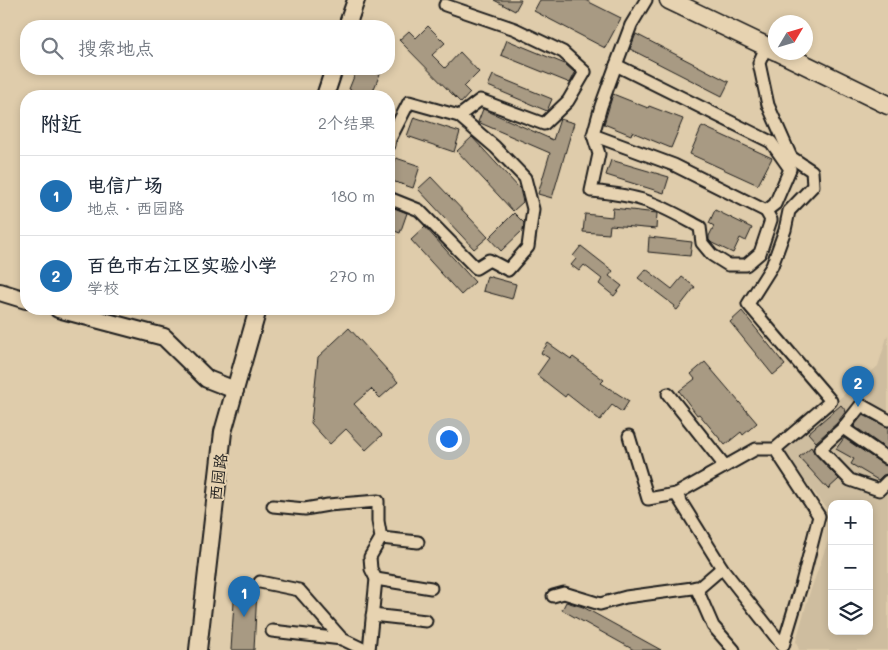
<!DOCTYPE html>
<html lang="zh">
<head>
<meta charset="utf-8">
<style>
	body { margin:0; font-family:Mali,"LXGW WenKai TC",sans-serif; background:#f6f6f7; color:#1f2937 }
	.controls { position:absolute; right:15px; bottom:15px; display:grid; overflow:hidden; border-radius:10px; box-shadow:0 2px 8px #0003 }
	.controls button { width:45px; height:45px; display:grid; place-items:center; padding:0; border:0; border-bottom:1px solid #e0e1e3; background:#fff; color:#1f2937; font:25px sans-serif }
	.compass { position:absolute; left:768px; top:15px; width:45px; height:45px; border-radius:50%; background:#fff; box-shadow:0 2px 8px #0003; rotate:52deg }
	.you { position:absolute; left:448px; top:438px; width:18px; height:18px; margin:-12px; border:4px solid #fff; border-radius:50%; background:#1a73e8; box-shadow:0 0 0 8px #1a73e833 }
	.badge { display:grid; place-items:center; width:32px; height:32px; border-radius:50%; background:#1f6fb2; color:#fff; font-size:16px; font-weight:700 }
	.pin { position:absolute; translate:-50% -41px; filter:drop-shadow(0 1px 2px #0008) }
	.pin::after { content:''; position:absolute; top:26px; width:18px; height:15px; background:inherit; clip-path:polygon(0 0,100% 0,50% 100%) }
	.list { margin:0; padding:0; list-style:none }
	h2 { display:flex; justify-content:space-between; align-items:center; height:65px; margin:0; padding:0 20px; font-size:21px }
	h2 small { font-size:16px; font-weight:400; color:#747a83 }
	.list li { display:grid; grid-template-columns:32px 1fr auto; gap:15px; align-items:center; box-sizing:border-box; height:80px; padding:0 20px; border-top:1px solid #e0e1e3 }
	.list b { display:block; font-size:19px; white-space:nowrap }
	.list p { margin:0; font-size:16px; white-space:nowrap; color:#747a83 }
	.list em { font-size:16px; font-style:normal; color:#747a83 }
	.icon { flex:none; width:28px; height:28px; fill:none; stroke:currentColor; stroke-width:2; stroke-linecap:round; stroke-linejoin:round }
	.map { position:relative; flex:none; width:888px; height:650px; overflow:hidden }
	.search { position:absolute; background:#fff; box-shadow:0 2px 8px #0003; left:20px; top:20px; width:375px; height:55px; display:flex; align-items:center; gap:12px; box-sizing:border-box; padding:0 18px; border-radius:20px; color:#747a83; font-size:19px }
	.panel { position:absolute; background:#fff; box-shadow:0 2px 8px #0003; left:20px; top:90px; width:375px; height:225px; border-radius:20px }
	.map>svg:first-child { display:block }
	.built { fill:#cebd9f }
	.building { fill:#a89a83; stroke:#1c1c1c }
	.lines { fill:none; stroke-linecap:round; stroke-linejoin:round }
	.street-casing { stroke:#1c1c1c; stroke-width:15 }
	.secondary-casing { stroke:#1c1c1c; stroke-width:20 }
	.primary-casing { stroke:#1c1c1c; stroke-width:21 }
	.street { stroke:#e7d3b1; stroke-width:11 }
	.secondary { stroke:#e7d3b1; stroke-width:16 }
	.primary { stroke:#e7d3b1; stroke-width:18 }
	.labels { text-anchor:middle; stroke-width:4; stroke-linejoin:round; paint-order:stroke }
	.street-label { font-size:16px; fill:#1c1c1c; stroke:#e7d3b1 }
</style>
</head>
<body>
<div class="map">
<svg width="888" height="650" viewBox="0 0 888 650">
	<rect width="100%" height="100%" fill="#dfccab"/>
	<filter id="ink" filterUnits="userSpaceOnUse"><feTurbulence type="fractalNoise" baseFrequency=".02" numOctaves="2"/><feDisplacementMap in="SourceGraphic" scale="10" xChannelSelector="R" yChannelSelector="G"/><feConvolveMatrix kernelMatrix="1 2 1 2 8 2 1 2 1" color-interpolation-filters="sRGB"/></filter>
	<g filter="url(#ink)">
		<path class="built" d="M888 334V650H799L796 641 809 595 832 530V631H869V504H832V509L828 510 780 449 878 366Z"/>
		<g class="building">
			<path d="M494 0H521L515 11Z"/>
			<path d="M540 0H585L621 18 605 48 534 11Z"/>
			<path d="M428 26 445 43 432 55 445 68 460 52 479 72 464 87 470 93 461 103 399 40 409 31 416 38Z"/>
			<path d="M636 34 729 82 722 96 630 49Z"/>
			<path d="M507 40 565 64 575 73 570 83 501 55Z"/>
			<path d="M357 69H382L371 96H368L349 89Z"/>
			<path d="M493 75 552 99 547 111 488 86Z"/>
			<path d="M613 94 648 108 649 106 683 119 671 148 632 132 631 135 604 124Z"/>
			<path d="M483 109 553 140 560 119 574 123 552 198 538 194 550 153 478 122Z"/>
			<path d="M414 117 460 132 454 152 407 136Z"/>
			<path d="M702 126 772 158 758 185 690 154Z"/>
			<path d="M472 137 520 189 523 202 513 211 457 151Z"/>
			<path d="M396 158 420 166 413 188 389 180Z"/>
			<path d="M611 160 669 177 664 193 606 175Z"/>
			<path d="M431 177 488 237 474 249 418 189Z"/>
			<path d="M389 206 407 213 400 233 389 229Z"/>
			<path d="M613 208 657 213 656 229 610 225 609 234 583 232 585 214 612 217Z"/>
			<path d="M715 210 752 228 746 241 740 238 733 253 712 243 709 240V236L714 226 709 223Z"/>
			<path d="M514 213 524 223 523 230 501 251 489 238Z"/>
			<path d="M425 227 475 282 461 295 411 240Z"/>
			<path d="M649 237 692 242 690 256 648 252Z"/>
			<path d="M581 246 613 271 609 276 622 286 614 296 599 284 602 279 584 265 579 271 571 265 576 259 573 256Z"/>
			<path d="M646 269 672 289 682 277 695 287 677 310 674 308 675 306 638 278Z"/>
			<path d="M487 276 516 284 512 299 483 291Z"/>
			<path d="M742 311 785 365 773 375 730 322Z"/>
			<path d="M349 328 398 382 380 398 371 389 354 404 382 435 366 450 346 429 330 444 311 423 318 357Z"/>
			<path d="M548 343 571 359 573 357 604 380 601 383 629 401 622 412 612 405 600 420 567 394 565 397 537 375 549 358 541 353Z"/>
			<path d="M705 362 757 423 743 435 741 432 725 445 699 414 697 415 679 391 695 379 691 374Z"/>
			<path d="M841 405 846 411 837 423 816 442 808 433Z"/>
			<path d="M863 415 888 427V450L854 426Z"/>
			<path d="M844 438 884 465 888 466V474L883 475 878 480 851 464 854 459 836 449Z"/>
			<path d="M811 447 815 454 839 479 828 489 799 457Z"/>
			<path d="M235 586 255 587 257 589 254 650H231Z"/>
			<path d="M566 602 583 607 661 650H634L562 610Z"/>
		</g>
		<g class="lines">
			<defs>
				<g id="street">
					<path d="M646 0 631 25 616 65 601 106 593 135 674 165 766 211"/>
					<path d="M445 5 515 29 563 52 585 72 568 101 544 124 480 100 459 116"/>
					<path d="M766 47 759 63 768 105 791 157 812 171 813 186 789 211 785 230 772 266 748 304 831 401 775 449 819 516 801 586 783 646 722 568 676 494 756 449H775"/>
					<path d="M593 135 599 154 591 191C609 193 628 195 646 201 665 207 683 218 700 227L702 243 712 255 728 265H746L760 253 771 220 766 211 775 204 790 169 771 142 616 65"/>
					<path d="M389 145 390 139 409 102 459 116 495 147 525 178 533 209 528 247 508 270 489 260 476 268 419 210 389 198"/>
					<path d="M668 394 725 466"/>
					<path d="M888 420 861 405 843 428 820 449 850 480 879 490 888 481"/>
					<path d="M843 428 888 459"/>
					<path d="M629 436 648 499 676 494"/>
					<path d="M273 506 305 509 328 505 378 501V521L381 538 370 557 371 569 376 579 369 650"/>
					<path d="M381 538 418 542"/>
					<path d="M376 579 431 588"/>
					<path d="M260 582 299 590 342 639 365 650"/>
					<path d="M696 587 713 626 734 650"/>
					<path d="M553 596 564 593 600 604 626 597 700 587 722 568"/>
					<path d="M372 615 426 621"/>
					<path d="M272 631 342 639"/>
				</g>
				<g id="secondary">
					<path d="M347 26 356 0"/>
					<path d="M325 96 334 69"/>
					<path d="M0 292 26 300"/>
					<path d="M58 309 164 337 207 379 235 390"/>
					<path d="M198 650 223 432 258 309"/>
				</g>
				<g id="primary">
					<path d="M669 0 776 51"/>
					<path d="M779 52 888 105"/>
				</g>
			</defs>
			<use href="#street" class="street-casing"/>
			<use href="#secondary" class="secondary-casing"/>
			<use href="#primary" class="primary-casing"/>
			<use href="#street" class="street"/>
			<use href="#secondary" class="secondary"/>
			<use href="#primary" class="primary"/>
		</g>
	</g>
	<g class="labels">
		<g class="street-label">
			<text transform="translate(218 477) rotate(-83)" y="6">西园路</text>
		</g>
	</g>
</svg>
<div class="controls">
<button>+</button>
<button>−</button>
<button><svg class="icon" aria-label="layers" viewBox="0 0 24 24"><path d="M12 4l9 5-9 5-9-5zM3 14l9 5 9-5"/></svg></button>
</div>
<svg class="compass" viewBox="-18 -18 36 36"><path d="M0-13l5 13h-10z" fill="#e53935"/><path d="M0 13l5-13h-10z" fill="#747a83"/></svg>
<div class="you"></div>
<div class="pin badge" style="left:244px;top:617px">1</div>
<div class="pin badge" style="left:858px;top:407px">2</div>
<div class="search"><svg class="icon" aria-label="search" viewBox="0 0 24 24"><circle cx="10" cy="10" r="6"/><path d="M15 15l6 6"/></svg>搜索地点</div>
<section class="panel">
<h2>附近<small>2个结果</small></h2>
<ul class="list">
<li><span class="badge">1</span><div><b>电信广场</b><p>地点 · 西园路</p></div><em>180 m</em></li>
<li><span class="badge">2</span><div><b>百色市右江区实验小学</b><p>学校</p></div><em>270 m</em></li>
</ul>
</section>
</div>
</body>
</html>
